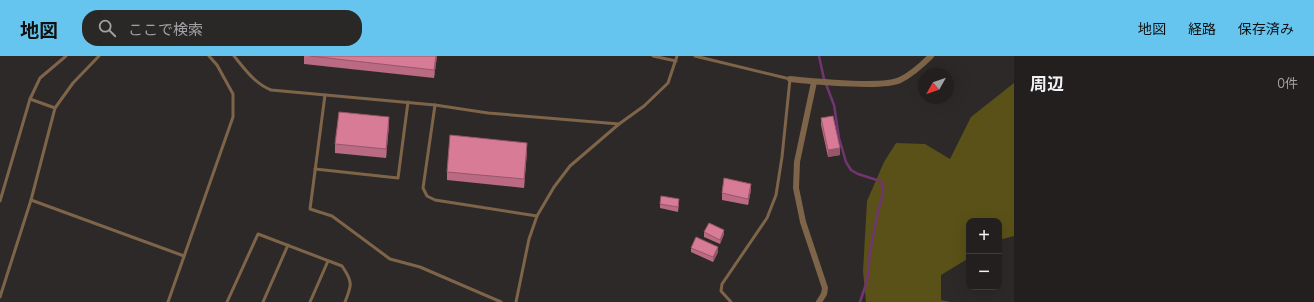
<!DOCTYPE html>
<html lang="ja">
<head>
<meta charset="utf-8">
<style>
	body { margin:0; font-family:Mulish,"Noto Sans JP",sans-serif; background:#2a2727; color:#f1f3f6 }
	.controls { position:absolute; right:12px; bottom:12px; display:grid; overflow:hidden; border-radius:8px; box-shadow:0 4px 16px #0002 }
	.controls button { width:36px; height:36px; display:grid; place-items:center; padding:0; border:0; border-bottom:1px solid #3f3d3c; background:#221f1e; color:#f1f3f6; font:20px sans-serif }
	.compass { position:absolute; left:918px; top:12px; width:36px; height:36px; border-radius:50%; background:#221f1e; box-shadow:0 4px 16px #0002; rotate:230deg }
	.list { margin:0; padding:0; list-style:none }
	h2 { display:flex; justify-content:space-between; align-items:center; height:52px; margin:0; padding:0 16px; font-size:17px }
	h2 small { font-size:13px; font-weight:400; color:#a2a2a4 }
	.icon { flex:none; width:22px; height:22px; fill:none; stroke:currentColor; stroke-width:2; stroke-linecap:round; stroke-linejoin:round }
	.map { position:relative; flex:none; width:1014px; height:246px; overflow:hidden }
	header { display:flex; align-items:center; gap:24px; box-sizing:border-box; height:56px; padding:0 20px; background:#65c5ee; color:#111 }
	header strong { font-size:19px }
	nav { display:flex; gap:22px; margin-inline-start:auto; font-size:14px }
	.search { width:280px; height:36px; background:#2a2727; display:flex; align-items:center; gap:10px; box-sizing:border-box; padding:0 14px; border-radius:16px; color:#a2a2a4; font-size:15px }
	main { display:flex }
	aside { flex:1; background:#221f1e }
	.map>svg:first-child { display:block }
	.green { fill:#595118 }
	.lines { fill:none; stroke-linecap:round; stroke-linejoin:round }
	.stream { stroke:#733571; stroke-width:2.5 }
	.lane { stroke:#7e6448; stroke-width:3 }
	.street { stroke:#7e6448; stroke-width:6 }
	.wall { fill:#ba6a82 }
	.shaded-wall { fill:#97566a }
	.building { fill:#d87b97; stroke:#97566a }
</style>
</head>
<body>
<header>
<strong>地図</strong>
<div class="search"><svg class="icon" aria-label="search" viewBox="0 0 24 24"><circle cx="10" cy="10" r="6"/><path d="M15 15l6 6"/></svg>ここで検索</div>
<nav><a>地図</a><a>経路</a><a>保存済み</a></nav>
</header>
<main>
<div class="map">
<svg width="1014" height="246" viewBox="0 0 1014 246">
	<rect width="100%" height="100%" fill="#2d2928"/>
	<path class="green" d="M1014 27V180L999 184V165H969V202L941 219V244L951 246H866L863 215 867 145 884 106 896 87 925 88 950 103 971 61Z"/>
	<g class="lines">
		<path class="stream" d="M819 0 824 23 834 49 839 82 846 106 851 114 858 118 880 125 883 130V138L878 155 870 196 867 225 860 246"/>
		<g class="lane">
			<path d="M234 0C245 13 254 27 271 34L435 49"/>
			<path d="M653 0 676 5"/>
			<path d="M695 0 790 23 782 101 776 139 767 162 722 228 721 235 731 246"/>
			<path d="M325 39 310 153 332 160 390 203 420 211 501 246"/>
			<path d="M30 43 55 52 31 144 184 200"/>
			<path d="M55 52 73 27 99 0"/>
			<path d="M315 113 398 122 408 46"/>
			<path d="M0 145 30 43 40 22 66 0"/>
			<path d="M537 160 435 144 427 140 423 132 435 49 488 57 619 68"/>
			<path d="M0 241 31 144"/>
			<path d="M168 246 233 61V38L217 9 209 0"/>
			<path d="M227 246 258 178 342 210C353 226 352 229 345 246"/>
			<path d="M263 246 288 189"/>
			<path d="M310 246 328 205"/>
			<path d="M516 246 529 183 537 160 554 131 570 110 619 68 644 50 668 27 677 0"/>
		</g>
		<g class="street">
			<path d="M790 23C810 25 884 32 900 24 911 19 922 9 931 0"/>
			<path d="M814 26 797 106 796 132 803 166 825 232 824 238 819 246"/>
		</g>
	</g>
	<g class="wall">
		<path d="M304 0H437L434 22 304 8Z"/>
		<path d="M821 62 840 99 828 101 821 69Z"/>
		<path d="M389 69 386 102 335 97V88Z"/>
		<path d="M527 95 524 132 447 124V116Z"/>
		<path d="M751 134 748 149 722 144V137Z"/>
		<path d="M660 148H679L678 156 660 152Z"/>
		<path d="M704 176 724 178 720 188 704 181Z"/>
		<path d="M691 192 718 196 713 206 691 196Z"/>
	</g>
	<g class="shaded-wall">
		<path d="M436 0H437L434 22V14Z"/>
		<path d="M389 61V69L386 102V93Z"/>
		<path d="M527 87V95L524 132V123Z"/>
		<path d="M840 92V99L828 101V94Z"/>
		<path d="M751 128V134L748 149V143Z"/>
		<path d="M724 174V178L720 188V184Z"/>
		<path d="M718 191V196L713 206V201Z"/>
	</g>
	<g class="building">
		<path d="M310 0H436L434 14Z"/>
		<path d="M339 56 389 61 386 93 335 88Z"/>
		<path d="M833 60 840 92 828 94 821 62Z"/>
		<path d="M450 79 527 87 524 123 447 116Z"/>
		<path d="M724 122 751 128 748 143 722 137Z"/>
		<path d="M661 140 679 143 678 151 660 148Z"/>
		<path d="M709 167 724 174 720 184 704 176Z"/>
		<path d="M696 181 718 191 713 201 691 192Z"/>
	</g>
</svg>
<div class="controls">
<button>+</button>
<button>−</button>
</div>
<svg class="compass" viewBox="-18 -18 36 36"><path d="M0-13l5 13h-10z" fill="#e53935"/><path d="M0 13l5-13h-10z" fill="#a2a2a4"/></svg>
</div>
<aside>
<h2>周辺<small>0件</small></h2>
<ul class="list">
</ul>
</aside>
</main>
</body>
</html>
